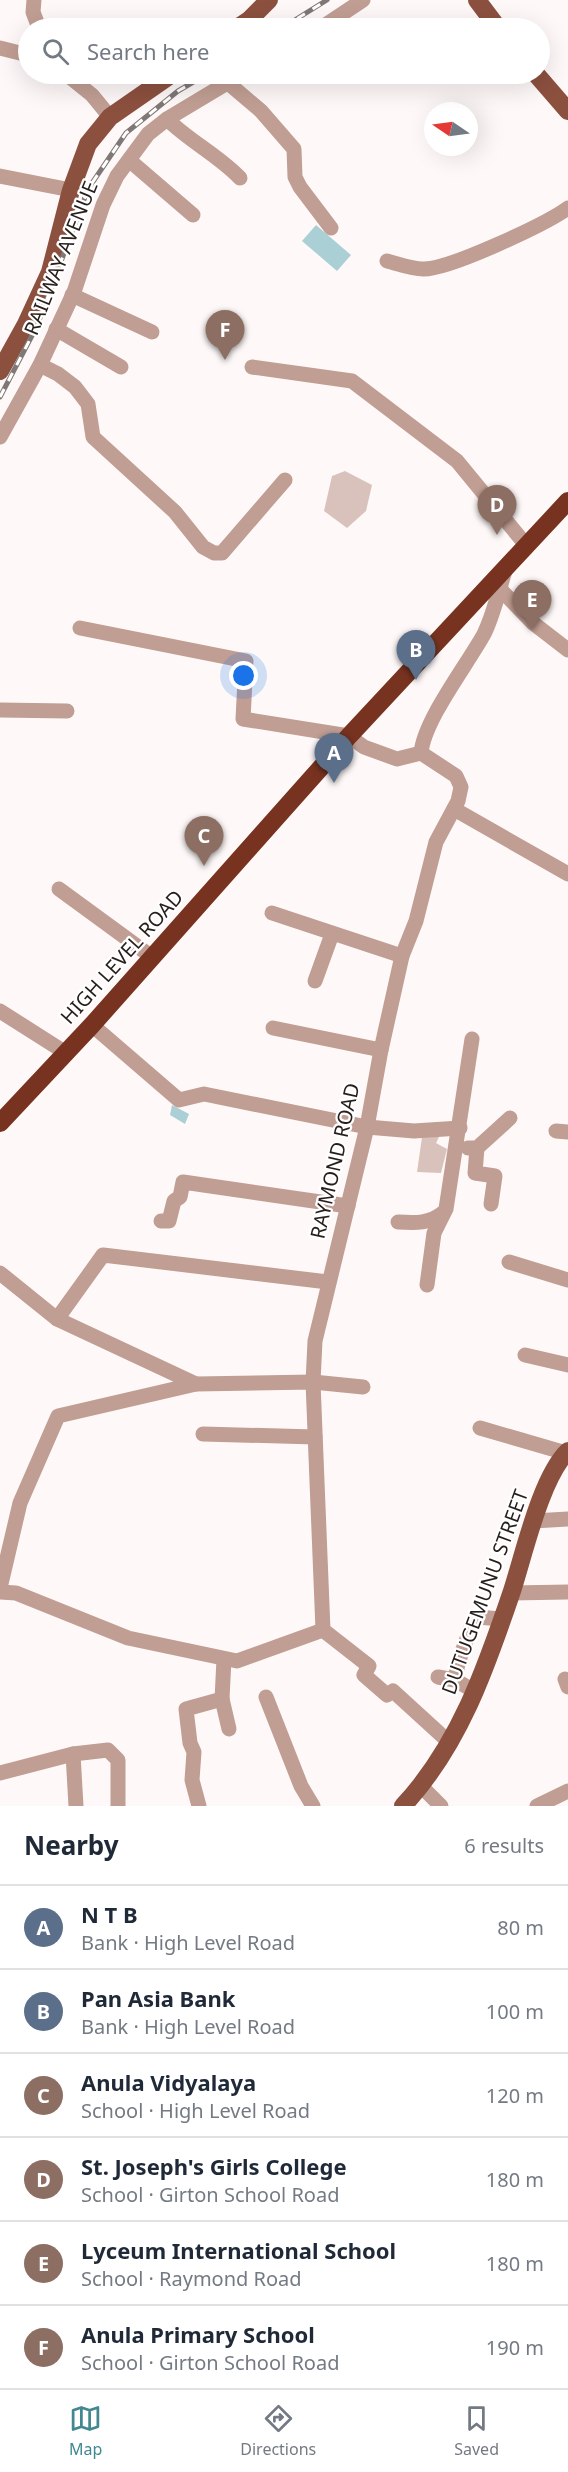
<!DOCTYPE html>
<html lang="en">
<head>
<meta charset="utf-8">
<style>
	body { margin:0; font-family:"Noto Sans",sans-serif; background:#f2f2f3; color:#1f2937 }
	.compass { position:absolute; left:424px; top:102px; width:54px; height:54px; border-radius:50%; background:#fff; box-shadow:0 6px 24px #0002; rotate:283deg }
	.you { position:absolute; left:244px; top:676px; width:21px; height:21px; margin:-15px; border:4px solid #fff; border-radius:50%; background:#1a73e8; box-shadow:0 0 0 9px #1a73e833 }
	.badge { display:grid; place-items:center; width:39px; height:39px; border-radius:50%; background:#418891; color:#fff; font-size:20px; font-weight:700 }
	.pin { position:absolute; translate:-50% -50px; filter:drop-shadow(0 2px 3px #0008) }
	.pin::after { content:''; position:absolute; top:32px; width:21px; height:18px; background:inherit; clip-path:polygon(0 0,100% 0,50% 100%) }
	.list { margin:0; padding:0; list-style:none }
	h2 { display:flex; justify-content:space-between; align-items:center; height:78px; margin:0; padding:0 24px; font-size:26px }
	h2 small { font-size:20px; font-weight:400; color:#747a83 }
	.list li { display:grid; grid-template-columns:39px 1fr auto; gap:18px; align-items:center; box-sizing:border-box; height:84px; padding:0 24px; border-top:2px solid #e0e1e3 }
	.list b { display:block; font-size:22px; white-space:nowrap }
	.list p { margin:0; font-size:20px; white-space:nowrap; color:#747a83 }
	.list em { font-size:20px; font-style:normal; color:#747a83 }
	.icon { flex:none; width:33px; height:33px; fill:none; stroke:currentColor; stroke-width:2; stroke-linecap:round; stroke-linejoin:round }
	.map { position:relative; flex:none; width:568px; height:1806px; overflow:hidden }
	.search { position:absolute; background:#fff; box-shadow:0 6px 24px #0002; left:18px; right:18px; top:18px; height:66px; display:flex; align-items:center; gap:15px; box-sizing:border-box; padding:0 21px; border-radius:33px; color:#747a83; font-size:22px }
	.sheet { height:582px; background:#fff }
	nav { display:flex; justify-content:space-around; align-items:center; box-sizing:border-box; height:84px; border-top:2px solid #e0e1e3; background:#fff; font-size:16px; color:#747a83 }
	nav a { display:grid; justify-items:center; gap:3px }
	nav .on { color:#418891 }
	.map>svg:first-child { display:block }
	.green { fill:#d9c2bc }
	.water { fill:#aacfd4 }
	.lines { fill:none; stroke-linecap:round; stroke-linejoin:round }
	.minor { stroke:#c19e93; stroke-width:15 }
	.major { stroke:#8c503f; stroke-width:18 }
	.highway { stroke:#77331f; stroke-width:18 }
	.rail-casing { stroke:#7f7876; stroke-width:5 }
	.rail { stroke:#fff; stroke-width:3; stroke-dasharray:9; stroke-linecap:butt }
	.labels { text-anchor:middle; stroke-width:4.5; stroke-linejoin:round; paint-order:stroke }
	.street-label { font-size:20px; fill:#261e1b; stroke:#fff }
</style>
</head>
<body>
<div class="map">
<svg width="568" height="1806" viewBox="0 0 568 1806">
	<rect width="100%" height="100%" fill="#fef9f8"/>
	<g class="green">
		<path d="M345 471 372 485 366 511 347 528 324 511 332 476Z"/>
		<path d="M422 1137H439L436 1143 447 1149 441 1173 417 1172Z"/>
	</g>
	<g class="water">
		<path d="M316 225 351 255 337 271 302 241Z"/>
		<path d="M172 1105 189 1114 185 1124 170 1115Z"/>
	</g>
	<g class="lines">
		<g class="minor">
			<path d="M34 0 33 12 39 28"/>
			<path d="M321 28 363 0"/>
			<path d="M0 48 28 55"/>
			<path d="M66 74 92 95 110 117"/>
			<path d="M227 82 261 111 294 149 295 177 300 187 331 228"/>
			<path d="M167 119C189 141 218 155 240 178"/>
			<path d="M129 160 193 215"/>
			<path d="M0 176 71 190"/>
			<path d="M387 261C399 264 411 269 423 269 448 270 546 224 568 208"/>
			<path d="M72 295 152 332"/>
			<path d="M56 329 121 367"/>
			<path d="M40 365 58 374 75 387 88 404 93 437 175 512 203 547 214 553H222L285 480"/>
			<path d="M252 367 352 381 457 461 526 545"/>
			<path d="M0 437 40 365 74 292 103 205 117 176 148 134 167 119 242 74"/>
			<path d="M499 588 533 623 568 650"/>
			<path d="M80 628 246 661 243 719 349 736 364 747 397 759 421 753"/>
			<path d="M0 710 67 711"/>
			<path d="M454 809 568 874"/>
			<path d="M59 889 152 957"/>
			<path d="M272 913 402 956"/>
			<path d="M315 981 332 934"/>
			<path d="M0 1011 66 1053"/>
			<path d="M92 1025 179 1100 204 1094 367 1127 414 1131 460 1128"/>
			<path d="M273 1028 381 1050"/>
			<path d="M556 1131 568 1132"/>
			<path d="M468 1148H477L510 1118"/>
			<path d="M477 1148 475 1173 495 1176 491 1204"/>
			<path d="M161 1221H169L174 1201 180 1197 183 1182 348 1206"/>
			<path d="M398 1222C415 1223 430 1224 444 1212"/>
			<path d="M509 1262 568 1280"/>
			<path d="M0 1273 57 1319 196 1384 58 1416 20 1503 0 1588"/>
			<path d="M427 1285 434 1233 446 1209 472 1039"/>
			<path d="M57 1319 103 1255 328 1282"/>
			<path d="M525 1355 568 1365"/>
			<path d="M196 1384 313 1382 363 1387"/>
			<path d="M480 1428 566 1453"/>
			<path d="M203 1434 315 1437"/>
			<path d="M533 1521 568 1519"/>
			<path d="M0 1592 16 1593 128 1638 237 1661 323 1630"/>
			<path d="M511 1593 568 1592"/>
			<path d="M438 1677 455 1680 476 1692"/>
			<path d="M565 1679 568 1687"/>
			<path d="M455 1680 458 1663 473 1622 478 1617 500 1619"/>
			<path d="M266 1697 301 1786 313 1806"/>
			<path d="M222 1699 229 1729"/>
			<path d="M450 1743 393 1691 387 1695 364 1675 369 1666 323 1630 313 1382 315 1341 367 1127 381 1050 402 956 416 921 436 842 458 801 461 787 456 776 421 753C424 720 467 665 484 634 494 614 499 589 506 568"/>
			<path d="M73 1754 76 1806"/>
			<path d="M0 1773 73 1754 108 1750 118 1760V1806"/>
			<path d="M421 1786 441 1806"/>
			<path d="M199 1806 192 1780 194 1752 190 1743 186 1709 222 1699 224 1659"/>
			<path d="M537 1806 568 1791"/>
		</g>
		<g class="major">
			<path d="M477 0 498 28"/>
			<path d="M237 28 249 20 269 0"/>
			<path d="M536 74 568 111"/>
			<path d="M0 371 26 324 50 272 71 190 88 144 110 117 172 74"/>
			<path d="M403 1806C459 1746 486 1668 512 1591 524 1554 541 1477 568 1451"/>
		</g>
		<path class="highway" d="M0 1123 92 1025 349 736 568 501"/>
		<defs>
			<g id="rail">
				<path d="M282 28 327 0"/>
				<path d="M0 397 37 326 88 189 126 133 178 91 207 74"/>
			</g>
		</defs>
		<use href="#rail" class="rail-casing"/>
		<use href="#rail" class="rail"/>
	</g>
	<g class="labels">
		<g class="street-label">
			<text transform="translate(61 258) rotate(-68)" y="7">RAILWAY AVENUE</text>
			<text transform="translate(122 957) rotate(-48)" y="7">HIGH LEVEL ROAD</text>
			<text transform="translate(335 1161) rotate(-77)" y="7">RAYMOND ROAD</text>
			<text transform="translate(485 1592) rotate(-70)" y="7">DUTUGEMUNU STREET</text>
		</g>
	</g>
</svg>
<svg class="compass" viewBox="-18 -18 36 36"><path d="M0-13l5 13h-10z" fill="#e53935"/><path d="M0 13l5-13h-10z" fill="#747a83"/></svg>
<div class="you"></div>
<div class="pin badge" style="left:334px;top:783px;background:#5c6f8a">A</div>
<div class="pin badge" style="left:416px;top:680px;background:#5c6f8a">B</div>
<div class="pin badge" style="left:204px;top:866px;background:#8d6e63">C</div>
<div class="pin badge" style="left:497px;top:535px;background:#8d6e63">D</div>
<div class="pin badge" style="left:532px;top:630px;background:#8d6e63">E</div>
<div class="pin badge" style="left:225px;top:360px;background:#8d6e63">F</div>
<div class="search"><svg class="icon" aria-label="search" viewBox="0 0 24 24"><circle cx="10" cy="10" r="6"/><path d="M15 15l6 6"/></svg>Search here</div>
</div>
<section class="sheet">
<h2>Nearby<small>6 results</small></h2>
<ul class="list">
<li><span class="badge" style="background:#5c6f8a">A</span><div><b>N T B</b><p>Bank · High Level Road</p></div><em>80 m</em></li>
<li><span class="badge" style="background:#5c6f8a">B</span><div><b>Pan Asia Bank</b><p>Bank · High Level Road</p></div><em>100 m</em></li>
<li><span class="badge" style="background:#8d6e63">C</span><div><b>Anula Vidyalaya</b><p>School · High Level Road</p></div><em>120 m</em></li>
<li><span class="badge" style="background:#8d6e63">D</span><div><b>St. Joseph's Girls College</b><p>School · Girton School Road</p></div><em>180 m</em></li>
<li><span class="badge" style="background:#8d6e63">E</span><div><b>Lyceum International School</b><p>School · Raymond Road</p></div><em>180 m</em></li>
<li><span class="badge" style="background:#8d6e63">F</span><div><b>Anula Primary School</b><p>School · Girton School Road</p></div><em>190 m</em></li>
</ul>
</section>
<nav>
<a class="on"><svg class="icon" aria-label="map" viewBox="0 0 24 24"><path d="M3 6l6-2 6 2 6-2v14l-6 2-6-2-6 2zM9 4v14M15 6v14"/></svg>Map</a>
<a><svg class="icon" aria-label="directions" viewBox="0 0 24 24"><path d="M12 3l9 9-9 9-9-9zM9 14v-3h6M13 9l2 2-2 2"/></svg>Directions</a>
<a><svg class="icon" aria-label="saved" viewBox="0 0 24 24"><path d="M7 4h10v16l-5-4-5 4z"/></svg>Saved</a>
</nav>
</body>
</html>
